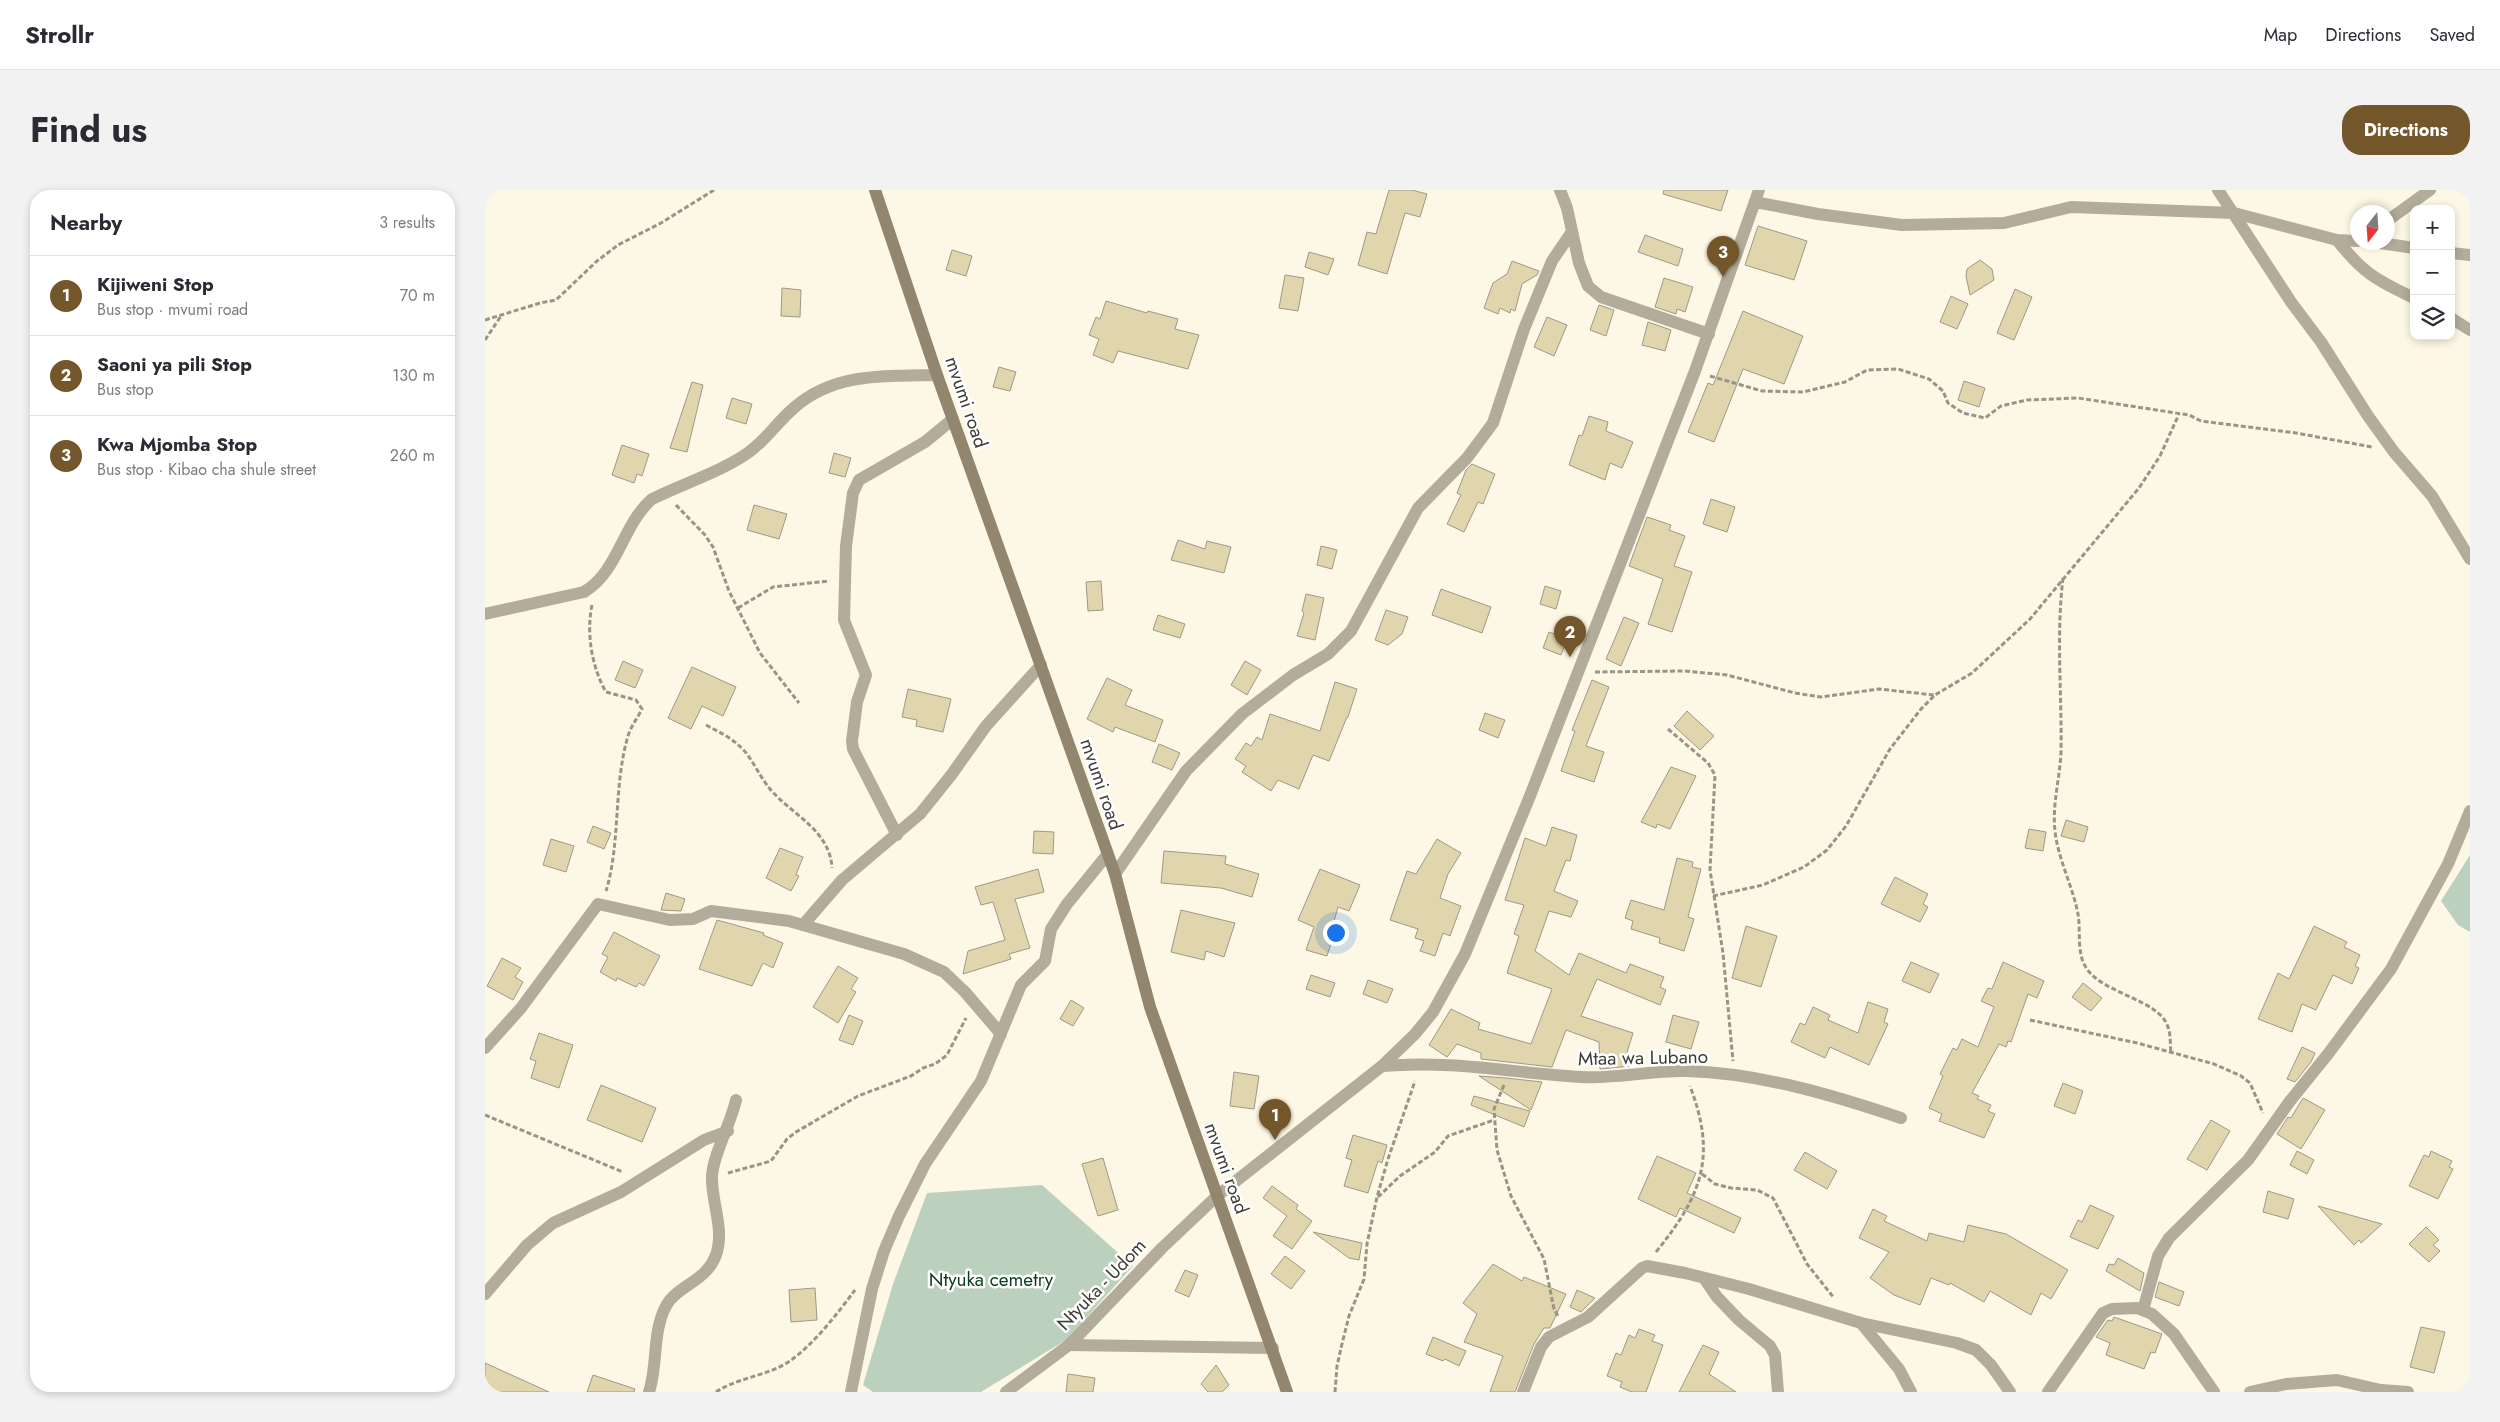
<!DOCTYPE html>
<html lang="en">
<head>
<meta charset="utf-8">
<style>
	body { margin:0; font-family:Jost,sans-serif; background:#f2f2f3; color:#2b2b33 }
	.controls { position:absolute; right:15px; top:15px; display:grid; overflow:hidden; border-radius:10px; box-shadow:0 2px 8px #0003 }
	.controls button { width:45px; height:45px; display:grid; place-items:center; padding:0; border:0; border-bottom:1px solid #e1e1e2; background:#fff; color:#2b2b33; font:25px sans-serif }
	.compass { position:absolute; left:1865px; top:15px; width:45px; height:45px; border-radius:50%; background:#fff; box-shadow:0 2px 8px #0003; rotate:197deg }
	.you { position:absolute; left:850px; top:742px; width:18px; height:18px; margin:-12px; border:4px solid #fff; border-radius:50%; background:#1a73e8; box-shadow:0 0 0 8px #1a73e833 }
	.badge { display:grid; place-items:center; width:32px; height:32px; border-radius:50%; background:#735629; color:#fff; font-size:16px; font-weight:700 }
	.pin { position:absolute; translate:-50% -41px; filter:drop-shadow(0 1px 2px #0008) }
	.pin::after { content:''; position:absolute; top:26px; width:18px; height:15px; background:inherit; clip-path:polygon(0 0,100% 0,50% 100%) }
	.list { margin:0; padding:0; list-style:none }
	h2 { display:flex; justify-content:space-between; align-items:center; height:65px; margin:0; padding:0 20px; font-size:21px }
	h2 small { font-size:16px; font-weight:400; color:#7c7c81 }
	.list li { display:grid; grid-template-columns:32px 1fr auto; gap:15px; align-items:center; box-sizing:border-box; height:80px; padding:0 20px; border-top:1px solid #e1e1e2 }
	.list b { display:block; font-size:19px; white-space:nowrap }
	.list p { margin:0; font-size:16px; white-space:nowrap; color:#7c7c81 }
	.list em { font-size:16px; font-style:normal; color:#7c7c81 }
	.icon { flex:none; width:28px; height:28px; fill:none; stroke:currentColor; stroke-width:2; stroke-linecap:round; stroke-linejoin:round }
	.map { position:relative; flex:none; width:1985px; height:1202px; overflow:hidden; border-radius:20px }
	header { display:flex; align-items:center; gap:30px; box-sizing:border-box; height:70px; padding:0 25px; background:#fff; border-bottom:1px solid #e1e1e2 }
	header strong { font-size:24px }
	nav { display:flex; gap:28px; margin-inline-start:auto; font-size:18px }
	.intro { display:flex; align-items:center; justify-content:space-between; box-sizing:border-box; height:120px; padding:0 30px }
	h1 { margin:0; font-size:35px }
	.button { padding:12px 22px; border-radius:20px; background:#735629; color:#fff; font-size:18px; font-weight:700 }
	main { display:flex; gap:30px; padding:0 30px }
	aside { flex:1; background:#fff; border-radius:20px; box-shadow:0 2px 8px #0003 }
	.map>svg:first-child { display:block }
	.green { fill:#bbd1bd }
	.building { fill:#e0d5ac; stroke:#9e9988 }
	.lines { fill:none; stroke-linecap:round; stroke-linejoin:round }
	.path { stroke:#989488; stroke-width:3; stroke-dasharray:5 2.5; stroke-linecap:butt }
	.street { stroke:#b3ac9b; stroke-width:12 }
	.secondary { stroke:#92876e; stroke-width:12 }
	.labels { text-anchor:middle; stroke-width:5; stroke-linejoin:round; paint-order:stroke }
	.street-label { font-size:19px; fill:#3e3c35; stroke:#fff }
	.park-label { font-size:19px; fill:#093f18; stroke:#fff }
</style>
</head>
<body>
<header>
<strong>Strollr</strong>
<nav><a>Map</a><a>Directions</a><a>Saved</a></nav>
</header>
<div class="intro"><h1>Find us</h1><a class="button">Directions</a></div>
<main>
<aside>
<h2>Nearby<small>3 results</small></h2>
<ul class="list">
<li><span class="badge">1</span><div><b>Kijiweni Stop</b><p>Bus stop · mvumi road</p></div><em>70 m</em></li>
<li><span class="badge">2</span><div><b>Saoni ya pili Stop</b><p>Bus stop</p></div><em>130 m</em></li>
<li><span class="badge">3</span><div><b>Kwa Mjomba Stop</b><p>Bus stop · Kibao cha shule street</p></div><em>260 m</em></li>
</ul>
</aside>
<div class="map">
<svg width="1985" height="1202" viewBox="0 0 1985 1202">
	<rect width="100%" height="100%" fill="#fdf8e5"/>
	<g class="green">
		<path d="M1985 665V742L1973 735 1956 711Z"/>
		<path d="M557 995 648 1076 581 1150 496 1202H388L378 1195 408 1094 442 1003Z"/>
	</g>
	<g class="building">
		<path d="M904 0H927L942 4 935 27 920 23 902 84 873 75 882 42 891 44Z"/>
		<path d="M1179 0H1243L1236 21 1178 4Z"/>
		<path d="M1273 36 1322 51 1309 90 1260 75Z"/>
		<path d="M1160 45 1198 59 1193 76 1153 62Z"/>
		<path d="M467 60 487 66 481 86 461 80Z"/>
		<path d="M824 62 849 69 843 85 820 77Z"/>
		<path d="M1495 70 1507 79 1509 90 1485 105 1481 86 1482 79Z"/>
		<path d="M1027 71 1054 81 1052 85 1037 94 1030 121 1026 119 1025 123 1015 118 1013 124 999 118 1008 93 1022 84Z"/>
		<path d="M800 85 819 88 813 121 794 118Z"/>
		<path d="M1179 88 1208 97 1200 122 1192 119 1191 124 1170 117Z"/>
		<path d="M297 98 316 100 315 127 296 126Z"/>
		<path d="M1530 99 1547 107 1529 150 1512 143Z"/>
		<path d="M1466 106 1483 114 1472 139 1455 132Z"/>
		<path d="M621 111 662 123 663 121 693 129 690 139 714 145 703 179 633 161 628 173 608 165 614 149 604 145 611 127 615 129Z"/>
		<path d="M1114 115 1129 120 1121 146 1105 140Z"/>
		<path d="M1258 121 1318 146 1299 194 1258 179 1229 252 1203 242 1223 193 1228 195Z"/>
		<path d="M1062 127 1082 135 1069 166 1049 157Z"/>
		<path d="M1163 132 1186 140 1180 161 1157 155Z"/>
		<path d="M514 177 531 182 525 201 508 197Z"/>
		<path d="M1479 191 1500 198 1494 217 1473 210Z"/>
		<path d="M207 192 218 195 202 262 185 258Z"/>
		<path d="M247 208 267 214 261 234 241 228Z"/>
		<path d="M1104 226 1123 232 1121 241 1148 252 1137 278 1125 273 1120 290 1084 275 1094 245 1097 246Z"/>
		<path d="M137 255 164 264 157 286 152 284 149 293 127 285Z"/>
		<path d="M349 263 366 268 360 287 344 283Z"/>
		<path d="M987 274 1010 284 998 314 993 312 979 342 962 334 976 305 972 303 981 280Z"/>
		<path d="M1226 309 1250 317 1242 342 1218 334Z"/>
		<path d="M269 315 302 324 294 349 262 340Z"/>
		<path d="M1162 327 1186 335 1184 340 1200 346 1189 376 1207 382 1187 442 1163 434 1178 389 1144 376Z"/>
		<path d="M693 350 720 359 722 351 746 357 739 383 686 370Z"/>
		<path d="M836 356 852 360 847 379 832 375Z"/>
		<path d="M616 391 618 420 603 421 601 392Z"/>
		<path d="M1060 396 1076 401 1071 419 1055 414Z"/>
		<path d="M956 399 1006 417 997 443 947 425Z"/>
		<path d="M821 404 839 408 830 450 812 446 819 423 817 421Z"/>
		<path d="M901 420 923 427 917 444 903 455 890 450Z"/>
		<path d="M673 425 700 434 695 448 668 440Z"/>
		<path d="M1139 427 1154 433 1136 476 1121 469Z"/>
		<path d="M1064 442 1082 449 1076 465 1058 458Z"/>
		<path d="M138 471 158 480 150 498 130 490Z"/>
		<path d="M760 471 776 480 762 505 746 495Z"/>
		<path d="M207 477 251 497 238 526 217 516 206 539 183 528Z"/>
		<path d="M622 488 647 500 640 515 678 530 670 552 630 537 628 542 602 529Z"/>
		<path d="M1107 490 1124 497 1101 556 1119 562 1109 592 1076 581 1090 541 1087 540Z"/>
		<path d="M850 492 872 499 863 527H862L844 571 828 565 814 599 793 590 786 601 757 582 761 576 750 569 761 553 766 556 772 547 777 550 785 524 835 541Z"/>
		<path d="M423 499 466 509 458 542 431 536 432 530 417 527Z"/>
		<path d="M1202 521 1229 546 1215 560 1189 536Z"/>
		<path d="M1000 523 1020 530 1013 548 994 540Z"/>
		<path d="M674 554 695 563 687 580 667 572Z"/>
		<path d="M1186 577 1211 586 1185 639 1172 634 1171 638 1156 632Z"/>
		<path d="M1581 630 1603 637 1599 652 1576 646Z"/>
		<path d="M108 636 126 643 119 659 102 652Z"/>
		<path d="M1067 637 1092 645 1085 671 1081 670 1069 701 1093 711 1086 727 1064 721 1050 761 1084 785 1094 763 1141 783 1145 774 1179 787 1175 797 1181 800 1175 815 1112 789 1096 826 1148 843 1140 869H1147V876L1115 879 1114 852 1081 840 1067 877 996 869V863L972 854 962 867 944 855 966 819 995 833 993 839 1046 854 1067 799 1022 783 1034 746 1029 744 1039 715 1020 710 1040 648 1061 656Z"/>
		<path d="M1544 639 1561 642 1558 661 1540 658Z"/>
		<path d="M549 641 569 642 568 664 548 663Z"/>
		<path d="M66 649 89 656 81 682 58 675Z"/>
		<path d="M952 649 976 663 963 684 955 708 976 716 965 746 958 743 950 766 935 761 939 751 930 748 933 739 905 730 922 681 931 684Z"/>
		<path d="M295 658 318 667 311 685 314 686 306 701 281 688Z"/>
		<path d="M679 661 741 666 740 674 774 684 767 707 736 698 676 693Z"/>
		<path d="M1192 668 1208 672 1207 677 1216 679 1203 727 1209 729 1199 761 1174 753 1175 748 1146 739 1148 731 1140 728 1146 710 1179 720Z"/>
		<path d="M553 679 559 702 530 709 545 758 524 764 526 769 478 784 483 761 520 750 508 712 496 715 490 697Z"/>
		<path d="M835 679 875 695 864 721 853 717 844 749 847 750 842 766 821 760 829 737 813 730Z"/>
		<path d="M1410 687 1443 704 1438 714 1443 717 1435 732 1396 714Z"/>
		<path d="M181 703 200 709 196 721 176 720Z"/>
		<path d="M696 720 750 733 739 767 721 761 719 770 686 762Z"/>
		<path d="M232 730 279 743 278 745 298 753 288 778 278 773 267 796 214 779Z"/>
		<path d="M1261 736 1292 746 1276 797 1247 788Z"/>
		<path d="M1829 736 1862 752 1859 757 1875 765 1870 776 1874 778 1867 794 1848 785 1831 820 1817 814 1807 842 1773 829 1793 783 1804 789Z"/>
		<path d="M129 742 175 766 159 796 154 793 151 797 132 788 131 791 115 782 123 767 117 764Z"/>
		<path d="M17 768 36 778 30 787 38 792 28 810 2 796Z"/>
		<path d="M1426 772 1454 784 1445 803 1417 791Z"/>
		<path d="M1518 772 1559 791 1552 808 1543 804 1526 852 1523 851 1521 857 1514 854 1487 903 1494 906 1492 909 1506 915 1503 921 1510 924 1499 948 1454 931 1457 924 1444 918 1458 886 1455 884 1468 858 1472 860 1477 849 1493 857 1509 817 1496 811 1503 798 1507 799Z"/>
		<path d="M353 776 373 788 366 799 371 802 353 833 328 817Z"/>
		<path d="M826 785 850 793 845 807 821 799Z"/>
		<path d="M883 790 908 799 902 813 878 804Z"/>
		<path d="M1598 793 1617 808 1606 821 1587 807Z"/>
		<path d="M586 810 599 818 588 836 575 829Z"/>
		<path d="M1383 812 1403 819 1399 832 1403 834 1384 875 1345 857 1340 868 1306 852 1315 833 1320 835 1328 817 1345 825 1343 830 1373 843Z"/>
		<path d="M364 825 378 831 368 855 354 850Z"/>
		<path d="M1188 825 1214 832 1206 859 1181 852Z"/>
		<path d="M54 843 88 855 74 898 46 888 51 871 45 869Z"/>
		<path d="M1817 857 1830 863 1826 872 1810 892 1802 889Z"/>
		<path d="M749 882 774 886 769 919 745 916Z"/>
		<path d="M994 886 1021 888 1057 892 1046 920Z"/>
		<path d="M1578 893 1598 901 1590 924 1569 916Z"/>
		<path d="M116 895 171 918 157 952 102 930Z"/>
		<path d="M989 906 1045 921 1039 937 986 915Z"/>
		<path d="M1818 908 1840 920 1816 959 1792 944 1803 927 1806 928Z"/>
		<path d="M1726 930 1745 941 1722 980 1702 969Z"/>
		<path d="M868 945 902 955 897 973 893 971 883 1003 859 996 867 970 861 968Z"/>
		<path d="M1812 961 1829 970 1822 984 1805 975Z"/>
		<path d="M1946 961 1967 971 1964 977 1968 979 1953 1009 1924 996 1939 965 1944 967Z"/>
		<path d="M1320 962 1352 981 1342 999 1309 980Z"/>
		<path d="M1172 966 1211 983 1202 1003 1256 1028 1249 1043 1195 1018 1191 1027 1153 1009Z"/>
		<path d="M618 968 633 1020 613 1026 597 974Z"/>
		<path d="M787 996 813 1015 811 1019 827 1031 807 1059 788 1046 802 1026 778 1008Z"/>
		<path d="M1783 1001 1809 1009 1803 1029 1778 1022Z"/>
		<path d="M1605 1015 1629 1026 1613 1059 1585 1047 1593 1030 1597 1032Z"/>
		<path d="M1833 1016 1897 1034 1876 1053 1874 1050 1869 1055Z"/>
		<path d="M1388 1019 1402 1026 1399 1031 1442 1051 1444 1043 1479 1052 1483 1035 1521 1044 1583 1080 1566 1109 1556 1103 1546 1125 1505 1101 1499 1112 1465 1093 1464 1095 1446 1088 1435 1115 1409 1105 1385 1088 1404 1062 1374 1048Z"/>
		<path d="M1941 1037 1954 1050 1948 1055 1955 1061 1944 1072 1924 1054Z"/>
		<path d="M828 1042 877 1053 874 1070 864 1068Z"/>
		<path d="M800 1066 820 1081 806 1099 786 1084Z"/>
		<path d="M1633 1068 1659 1083 1655 1101 1621 1081 1624 1074 1629 1075Z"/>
		<path d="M1008 1074 1037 1091 1039 1087 1081 1104 1065 1138H1059L1049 1154 1030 1202H1005L1018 1166 979 1152 992 1124 978 1113Z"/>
		<path d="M700 1080 713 1085 704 1107 690 1101Z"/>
		<path d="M1674 1092 1699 1102 1694 1116 1670 1107Z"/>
		<path d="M330 1098 332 1130 306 1132 304 1100Z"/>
		<path d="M1092 1100 1110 1108 1096 1122 1085 1117Z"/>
		<path d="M1629 1127 1677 1144 1670 1163 1666 1162 1659 1179 1621 1165 1625 1153 1611 1147 1623 1130 1627 1131Z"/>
		<path d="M1936 1137 1960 1142 1949 1183 1925 1177Z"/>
		<path d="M1154 1139 1170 1145 1167 1151 1178 1155 1161 1202H1147L1135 1197 1137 1192 1122 1186 1131 1163 1136 1165 1144 1145 1150 1148Z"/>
		<path d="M948 1147 981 1161 974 1176 960 1169 958 1171 941 1164Z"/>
		<path d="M1218 1155 1234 1162 1224 1184 1251 1202H1194Z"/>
		<path d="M0 1173 64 1202H0Z"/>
		<path d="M731 1175 744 1195 737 1202H723L716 1194Z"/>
		<path d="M583 1184 610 1188 608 1202H581Z"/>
		<path d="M108 1185 150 1199 149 1202H102Z"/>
	</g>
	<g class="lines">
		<g class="path">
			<path d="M0 130 55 113 71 110 112 71 133 55 176 33 229 0"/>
			<path d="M0 150 16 126"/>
			<path d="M1225 186 1277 201 1318 202 1360 192 1382 180 1413 179 1444 189 1458 201 1463 213 1478 223 1500 228 1516 216 1542 210 1593 208 1704 225 1716 231 1811 243 1887 257"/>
			<path d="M191 315 220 345 228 357 244 401 275 463 314 513"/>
			<path d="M1578 388C1571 446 1577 504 1576 562 1575 588 1567 614 1570 641 1573 669 1588 697 1593 724 1596 741 1591 764 1602 779 1619 804 1675 810 1683 837 1686 845 1685 855 1686 864"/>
			<path d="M107 415C101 443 107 478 121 502L151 510 157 519C152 529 146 536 143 546 128 597 136 652 121 701"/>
			<path d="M253 418 288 397 344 391"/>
			<path d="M1110 482 1200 481 1242 485 1310 503 1336 507 1394 499 1449 505"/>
			<path d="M221 535C236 543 251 550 262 564 270 575 276 588 285 599 307 625 345 640 347 678"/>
			<path d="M1183 539 1223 573 1230 585 1225 680 1238 763 1248 871"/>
			<path d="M1228 706 1278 695 1319 677 1342 660 1361 636 1405 559 1436 519 1450 505 1487 483 1545 429 1654 298 1675 266 1694 224"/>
			<path d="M1545 830 1652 853 1729 874 1756 886 1765 893 1778 923"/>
			<path d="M1019 895 1009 919 1012 960 1026 1006 1059 1069 1069 1119 1073 1126"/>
			<path d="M0 925 138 982"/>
			<path d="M243 983 286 971 302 949 311 942 373 906 426 886 438 878 450 874 462 865 481 828"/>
			<path d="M1217 984 1230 994 1246 998 1272 1000 1288 1008 1322 1074 1349 1108"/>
			<path d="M893 1007 915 986 950 962 963 946 1009 930"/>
			<path d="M1171 1062C1217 1005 1232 967 1205 896"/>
			<path d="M231 1202C254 1187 283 1186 305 1171 330 1153 352 1124 370 1100"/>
			<path d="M850 1202 852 1176 856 1158 864 1126 879 1089 882 1054 892 1007 903 969 930 891"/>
		</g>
		<g class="street">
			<path d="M1075 0 1082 18 1094 73 1103 96 1116 107 1224 144"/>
			<path d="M1733 0 1806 112 1836 152 1883 226 1909 262 1947 306 1985 369"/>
			<path d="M1270 12 1333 24 1417 35 1519 33 1586 17 1749 23 1852 50 1872 51"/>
			<path d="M1902 31 1945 0"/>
			<path d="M1852 50C1878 83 1891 90 1929 108"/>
			<path d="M1888 52 1929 58"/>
			<path d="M1966 63 1985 65"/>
			<path d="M1966 128 1985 140"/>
			<path d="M0 424 99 402C134 381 137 335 167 309 195 295 240 280 264 262 281 250 293 231 310 217 350 182 402 186 452 185"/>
			<path d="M412 645 368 559 367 551 372 512 381 485 359 430 361 356 368 303 374 290 440 252 468 229"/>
			<path d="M630 684 701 581 757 524 808 485 843 464 866 441 933 318 982 268 1008 233 1039 139 1067 71 1086 43"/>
			<path d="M318 735 357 690 435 624 467 584 501 536 556 475"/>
			<path d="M0 858 36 818 113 714 185 730 208 729 226 721 304 731 419 764 459 782 480 802 516 844"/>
			<path d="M897 876C967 870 1028 883 1097 887 1132 889 1167 880 1202 881 1274 883 1348 905 1416 928"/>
			<path d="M1219 1088 1232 1107 1254 1130 1285 1156 1290 1165 1293 1202"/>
			<path d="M0 1104 42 1055 68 1033 136 1002 219 950 243 941"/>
			<path d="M1658 1120 1673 1066 1684 1048 1763 970 1805 911 1843 864 1906 779 1963 674 1985 621"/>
			<path d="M1376 1133 1414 1179 1426 1202"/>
			<path d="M584 1155 788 1158"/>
			<path d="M164 1202C173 1175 167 1142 181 1116 192 1095 223 1092 232 1062 239 1037 226 1011 227 986 228 965 246 933 251 910"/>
			<path d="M366 1202 387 1099 399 1061 414 1026 440 974 496 891 536 795 560 771 566 739 582 714 622 665"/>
			<path d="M521 1202 584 1155 677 1058 732 1006 897 876 930 844 948 822 980 764 1045 606 1210 181 1274 0"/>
			<path d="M1038 1202 1056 1157 1064 1147 1103 1127 1157 1078 1162 1076 1200 1083 1264 1099 1376 1133 1472 1153 1491 1160 1506 1175 1525 1202"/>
			<path d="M1563 1202 1618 1123 1627 1119 1652 1118 1667 1124 1689 1144 1729 1202"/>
			<path d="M1765 1202 1801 1194 1852 1190 1896 1200 1923 1202"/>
		</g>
		<path class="secondary" d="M390 0 452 185 630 684 665 817 802 1202"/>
	</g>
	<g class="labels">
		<g class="street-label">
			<text transform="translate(482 212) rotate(71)" y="7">mvumi road</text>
			<text transform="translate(617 594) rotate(71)" y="7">mvumi road</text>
			<text transform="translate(1158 867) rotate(-1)" y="7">Mtaa wa Lubano</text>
			<text transform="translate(742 978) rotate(70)" y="7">mvumi road</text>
			<text transform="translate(616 1094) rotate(-46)" y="7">Ntyuka - Udom</text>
		</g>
		<g class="park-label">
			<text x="506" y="1096">Ntyuka cemetry</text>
		</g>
	</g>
</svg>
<div class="controls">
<button>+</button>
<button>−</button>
<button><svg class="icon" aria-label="layers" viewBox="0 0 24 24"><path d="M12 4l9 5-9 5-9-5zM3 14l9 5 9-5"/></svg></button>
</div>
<svg class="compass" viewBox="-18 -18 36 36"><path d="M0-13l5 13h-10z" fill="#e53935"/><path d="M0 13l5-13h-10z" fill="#7c7c81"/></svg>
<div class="you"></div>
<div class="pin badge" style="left:790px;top:950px">1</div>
<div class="pin badge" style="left:1085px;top:467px">2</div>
<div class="pin badge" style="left:1238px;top:87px">3</div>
</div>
</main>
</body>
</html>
